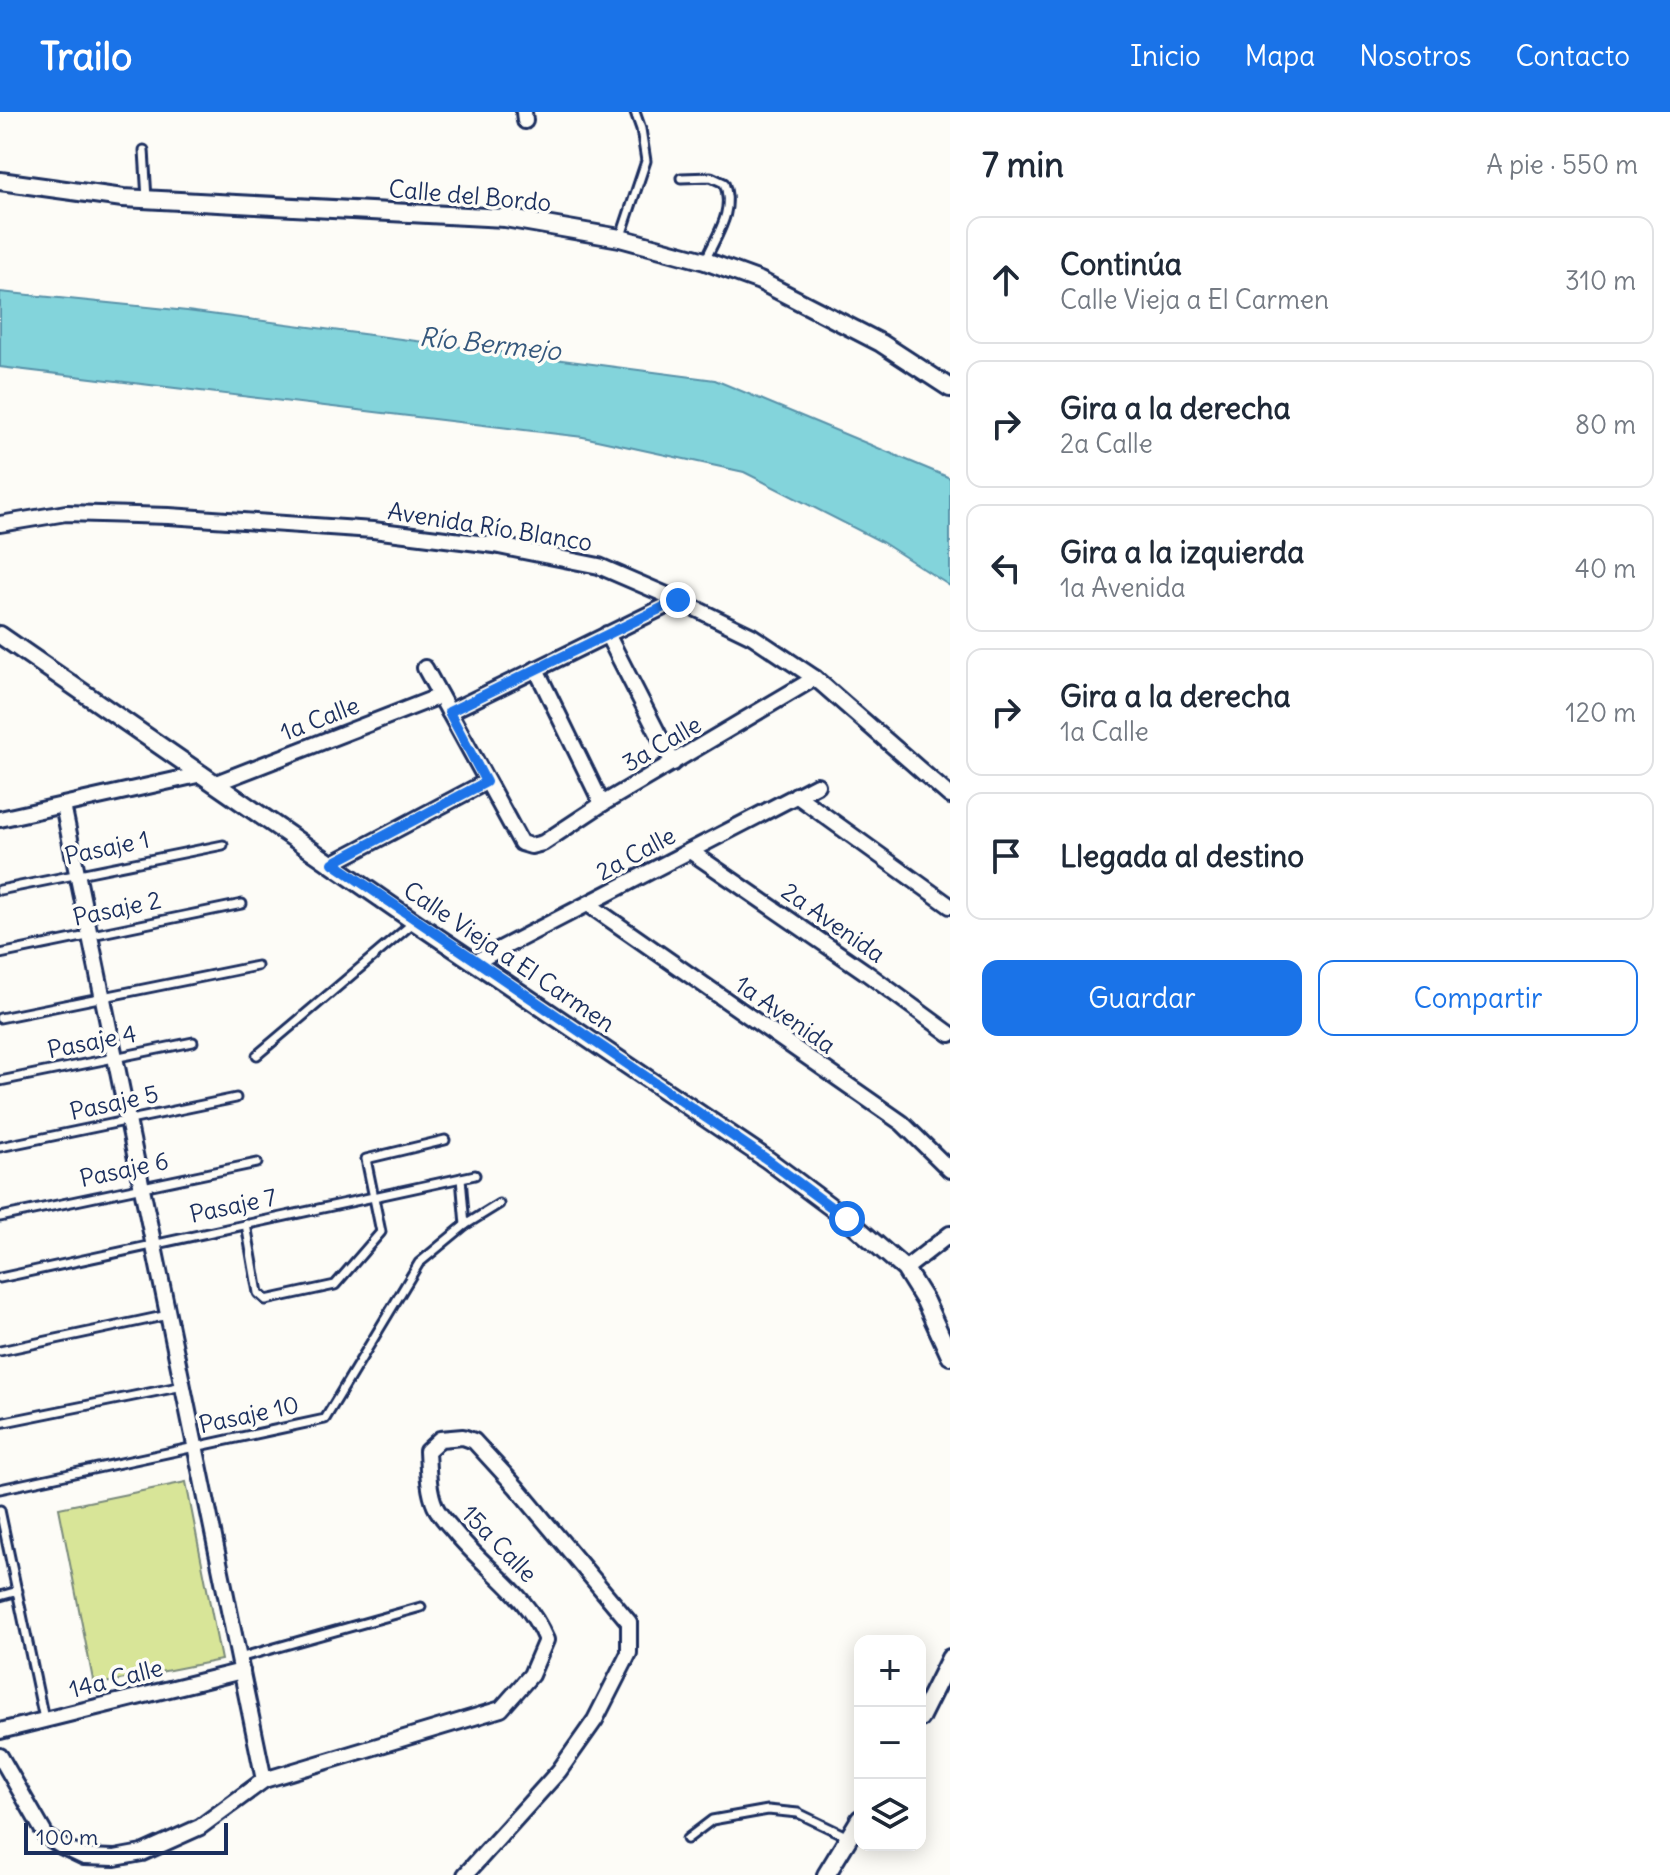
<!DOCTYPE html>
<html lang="es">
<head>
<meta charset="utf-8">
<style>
	body { margin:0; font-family:Delius,sans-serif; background:#f2f2f3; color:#1f2937 }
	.controls { position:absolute; right:24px; bottom:24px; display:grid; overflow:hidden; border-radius:16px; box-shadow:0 4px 20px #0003 }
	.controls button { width:72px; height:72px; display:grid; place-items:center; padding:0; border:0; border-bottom:2px solid #e0e1e3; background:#fff; color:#1f2937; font:40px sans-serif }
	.scale { position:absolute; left:24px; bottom:20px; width:204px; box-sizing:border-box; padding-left:8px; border:4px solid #1b2f5e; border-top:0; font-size:22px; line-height:28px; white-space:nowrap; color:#1b2f5e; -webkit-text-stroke:6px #fdfcf7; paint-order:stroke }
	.stop { position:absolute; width:24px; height:24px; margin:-18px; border:6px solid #1a73e8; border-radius:50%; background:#fff }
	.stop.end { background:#1a73e8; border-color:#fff; box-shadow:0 2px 8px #0008 }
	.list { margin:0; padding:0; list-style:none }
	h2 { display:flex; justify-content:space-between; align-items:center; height:104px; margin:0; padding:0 32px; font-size:34px }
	h2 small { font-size:26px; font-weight:400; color:#747a83 }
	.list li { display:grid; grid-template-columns:52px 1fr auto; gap:24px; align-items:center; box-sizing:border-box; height:128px; margin:0 16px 16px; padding:0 16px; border:2px solid #e0e1e3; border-radius:16px }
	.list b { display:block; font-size:30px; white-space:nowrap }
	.list p { margin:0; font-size:26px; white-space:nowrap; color:#747a83 }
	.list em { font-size:26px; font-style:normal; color:#747a83 }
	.actions { display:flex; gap:16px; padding:24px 32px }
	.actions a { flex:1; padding:18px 0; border:2px solid #1a73e8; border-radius:16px; text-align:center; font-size:28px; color:#1a73e8 }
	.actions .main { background:#1a73e8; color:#fff }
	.icon { flex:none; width:44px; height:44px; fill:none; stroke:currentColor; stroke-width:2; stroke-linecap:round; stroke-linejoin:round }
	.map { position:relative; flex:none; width:950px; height:1763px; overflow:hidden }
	header { display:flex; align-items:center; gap:48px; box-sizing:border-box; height:112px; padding:0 40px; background:#1a73e8; color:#fff }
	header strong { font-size:38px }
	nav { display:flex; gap:44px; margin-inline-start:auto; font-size:28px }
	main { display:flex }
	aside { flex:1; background:#fff }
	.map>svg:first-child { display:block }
	.green { fill:#d8e598; stroke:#7a8a7b; stroke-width:2 }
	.water { fill:#83d4db; stroke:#5992a9; stroke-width:2 }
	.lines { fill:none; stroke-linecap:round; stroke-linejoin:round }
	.service-casing { stroke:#1b2f5e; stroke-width:13 }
	.minor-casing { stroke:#1b2f5e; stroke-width:20 }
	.tertiary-casing { stroke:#1b2f5e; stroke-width:22 }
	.service { stroke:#fdfcf7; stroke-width:7 }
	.minor { stroke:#fdfcf7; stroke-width:14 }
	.tertiary { stroke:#fdfcf7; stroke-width:16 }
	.route { stroke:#1a73e8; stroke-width:10 }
	.labels { text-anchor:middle; stroke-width:7; stroke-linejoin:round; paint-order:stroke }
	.street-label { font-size:24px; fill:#1b2f5e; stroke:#fdfcf7 }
	.water-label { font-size:26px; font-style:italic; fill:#35587d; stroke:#fdfcf7 }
</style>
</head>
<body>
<header>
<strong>Trailo</strong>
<nav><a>Inicio</a><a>Mapa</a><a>Nosotros</a><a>Contacto</a></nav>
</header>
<main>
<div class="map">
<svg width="950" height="1763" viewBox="0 0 950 1763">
	<rect width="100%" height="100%" fill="#fdfcf7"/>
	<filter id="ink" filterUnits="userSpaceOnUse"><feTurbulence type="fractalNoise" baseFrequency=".0125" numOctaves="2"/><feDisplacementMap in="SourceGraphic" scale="16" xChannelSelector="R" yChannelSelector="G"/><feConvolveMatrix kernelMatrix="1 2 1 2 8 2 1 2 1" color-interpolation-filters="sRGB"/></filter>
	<g filter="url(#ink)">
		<path class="green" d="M186 1370 221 1548 94 1573 59 1396Z"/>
		<path class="water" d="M0 180 187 199 715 268 950 366V474L882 430 744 360 583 325 0 255Z"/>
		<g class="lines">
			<defs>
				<g id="service">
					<path d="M144 38 147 87"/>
					<path d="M681 66 711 65 724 71C735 99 717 122 706 147"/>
					<path d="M621 124 646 49 641 17 635 0"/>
					<path d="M0 778 223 733"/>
					<path d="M0 842 242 792"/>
					<path d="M0 906 257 854"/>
					<path d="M257 943 413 811"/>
					<path d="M0 969 193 930"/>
					<path d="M0 1035 236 986"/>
					<path d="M461 1066 465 1113"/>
					<path d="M0 1105 257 1051"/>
					<path d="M246 1112 258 1181 266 1188 335 1173 381 1120 366 1047 445 1028"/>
					<path d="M0 1166 475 1063"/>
					<path d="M0 1239 168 1203"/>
					<path d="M0 1311 183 1274"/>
					<path d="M0 1377 325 1307 419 1151 465 1113 499 1092"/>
					<path d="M0 1398 44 1607"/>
					<path d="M0 1484 18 1479"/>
					<path d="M239 1546 421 1495"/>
					<path d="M687 1727 712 1708 768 1698 798 1701 848 1725"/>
				</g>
				<g id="minor">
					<path d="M524 0 525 9"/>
					<path d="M0 412 66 401 169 404 373 418 494 433 599 454 678 488 752 524 815 566 950 684"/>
					<path d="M607 522 673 651"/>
					<path d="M425 556 521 731 531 734 543 731 602 692 815 566"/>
					<path d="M536 557 602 692"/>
					<path d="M449 600 678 488"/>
					<path d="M216 671 440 584"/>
					<path d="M796 683 950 794"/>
					<path d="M63 693 264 1668"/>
					<path d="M0 707 202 662"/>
					<path d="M690 739 864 859 950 922"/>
					<path d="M333 751 486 670"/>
					<path d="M588 792 902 1011 950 1058"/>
					<path d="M475 850 817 673"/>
					<path d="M905 1157 950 1122"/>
					<path d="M0 1619 242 1559"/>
					<path d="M0 1644 46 1724 63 1735 84 1745 115 1746 142 1741 200 1715 264 1668 501 1597 531 1563 546 1528C525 1479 486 1459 454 1419 448 1412 439 1403 435 1394 428 1378 428 1356 427 1339L440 1327 463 1325 474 1329 517 1376 629 1510V1541L595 1608 559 1659 465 1763"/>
				</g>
				<g id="tertiary">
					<path d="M0 69 123 86 505 106 620 126 705 149 760 169 881 231 950 276"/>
					<path d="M0 523 415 810 768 1048 847 1107 905 1157 925 1189 950 1244"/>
					<path d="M920 1606 950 1546"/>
					<path d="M826 1763 860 1707"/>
				</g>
			</defs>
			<use href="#service" class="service-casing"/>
			<use href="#minor" class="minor-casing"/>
			<use href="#tertiary" class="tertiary-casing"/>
			<use href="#service" class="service"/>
			<use href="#minor" class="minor"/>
			<use href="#tertiary" class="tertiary"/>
		</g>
	</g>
	<g class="lines" filter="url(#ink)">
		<path class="route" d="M678 488 449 600 486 670 333 751 768 1048 847 1107"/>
	</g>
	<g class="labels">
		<g class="street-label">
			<text transform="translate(470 84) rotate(5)" y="8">Calle del Bordo</text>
			<text transform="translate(490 415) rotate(9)" y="8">Avenida Río Blanco</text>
			<text transform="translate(320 607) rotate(-21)" y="8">1a Calle</text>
			<text transform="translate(662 632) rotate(-30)" y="8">3a Calle</text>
			<text transform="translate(107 736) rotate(-12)" y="8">Pasaje 1</text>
			<text transform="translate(636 742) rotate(-28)" y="8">2a Calle</text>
			<text transform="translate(117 797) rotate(-12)" y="8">Pasaje 2</text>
			<text transform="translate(833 811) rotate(35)" y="8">2a Avenida</text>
			<text transform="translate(509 845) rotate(34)" y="8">Calle Vieja a El Carmen</text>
			<text transform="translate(785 903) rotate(35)" y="8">1a Avenida</text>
			<text transform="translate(92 930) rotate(-11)" y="8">Pasaje 4</text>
			<text transform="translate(114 991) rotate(-12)" y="8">Pasaje 5</text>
			<text transform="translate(124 1058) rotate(-12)" y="8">Pasaje 6</text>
			<text transform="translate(233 1094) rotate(-12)" y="8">Pasaje 7</text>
			<text transform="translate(249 1303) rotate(-12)" y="8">Pasaje 10</text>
			<text transform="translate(499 1432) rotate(46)" y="8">15a Calle</text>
			<text transform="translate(116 1567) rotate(-14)" y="8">14a Calle</text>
		</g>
		<g class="water-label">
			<text transform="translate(490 232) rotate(6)" y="9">Río Bermejo</text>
		</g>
	</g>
</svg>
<div class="controls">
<button>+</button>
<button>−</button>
<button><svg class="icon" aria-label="layers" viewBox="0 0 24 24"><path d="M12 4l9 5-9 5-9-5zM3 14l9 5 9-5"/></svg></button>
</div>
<div class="scale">100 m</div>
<div class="stop" style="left:847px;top:1107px"></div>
<div class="stop end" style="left:678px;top:488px"></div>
</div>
<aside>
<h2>7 min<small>A pie · 550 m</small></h2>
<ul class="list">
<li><svg class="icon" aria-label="ahead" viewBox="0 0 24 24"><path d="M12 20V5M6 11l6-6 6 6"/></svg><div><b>Continúa</b><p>Calle Vieja a El Carmen</p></div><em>310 m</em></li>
<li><svg class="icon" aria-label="right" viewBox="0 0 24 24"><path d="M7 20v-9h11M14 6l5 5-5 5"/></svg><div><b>Gira a la derecha</b><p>2a Calle</p></div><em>80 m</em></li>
<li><svg class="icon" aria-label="left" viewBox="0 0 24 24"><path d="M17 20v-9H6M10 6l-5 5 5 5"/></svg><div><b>Gira a la izquierda</b><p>1a Avenida</p></div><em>40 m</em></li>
<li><svg class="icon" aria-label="right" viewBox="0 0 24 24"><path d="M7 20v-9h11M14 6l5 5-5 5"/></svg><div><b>Gira a la derecha</b><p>1a Calle</p></div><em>120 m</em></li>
<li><svg class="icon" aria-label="arrive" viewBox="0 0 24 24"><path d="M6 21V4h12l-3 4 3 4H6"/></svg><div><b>Llegada al destino</b></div></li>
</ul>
<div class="actions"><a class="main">Guardar</a><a>Compartir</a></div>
</aside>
</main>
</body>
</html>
